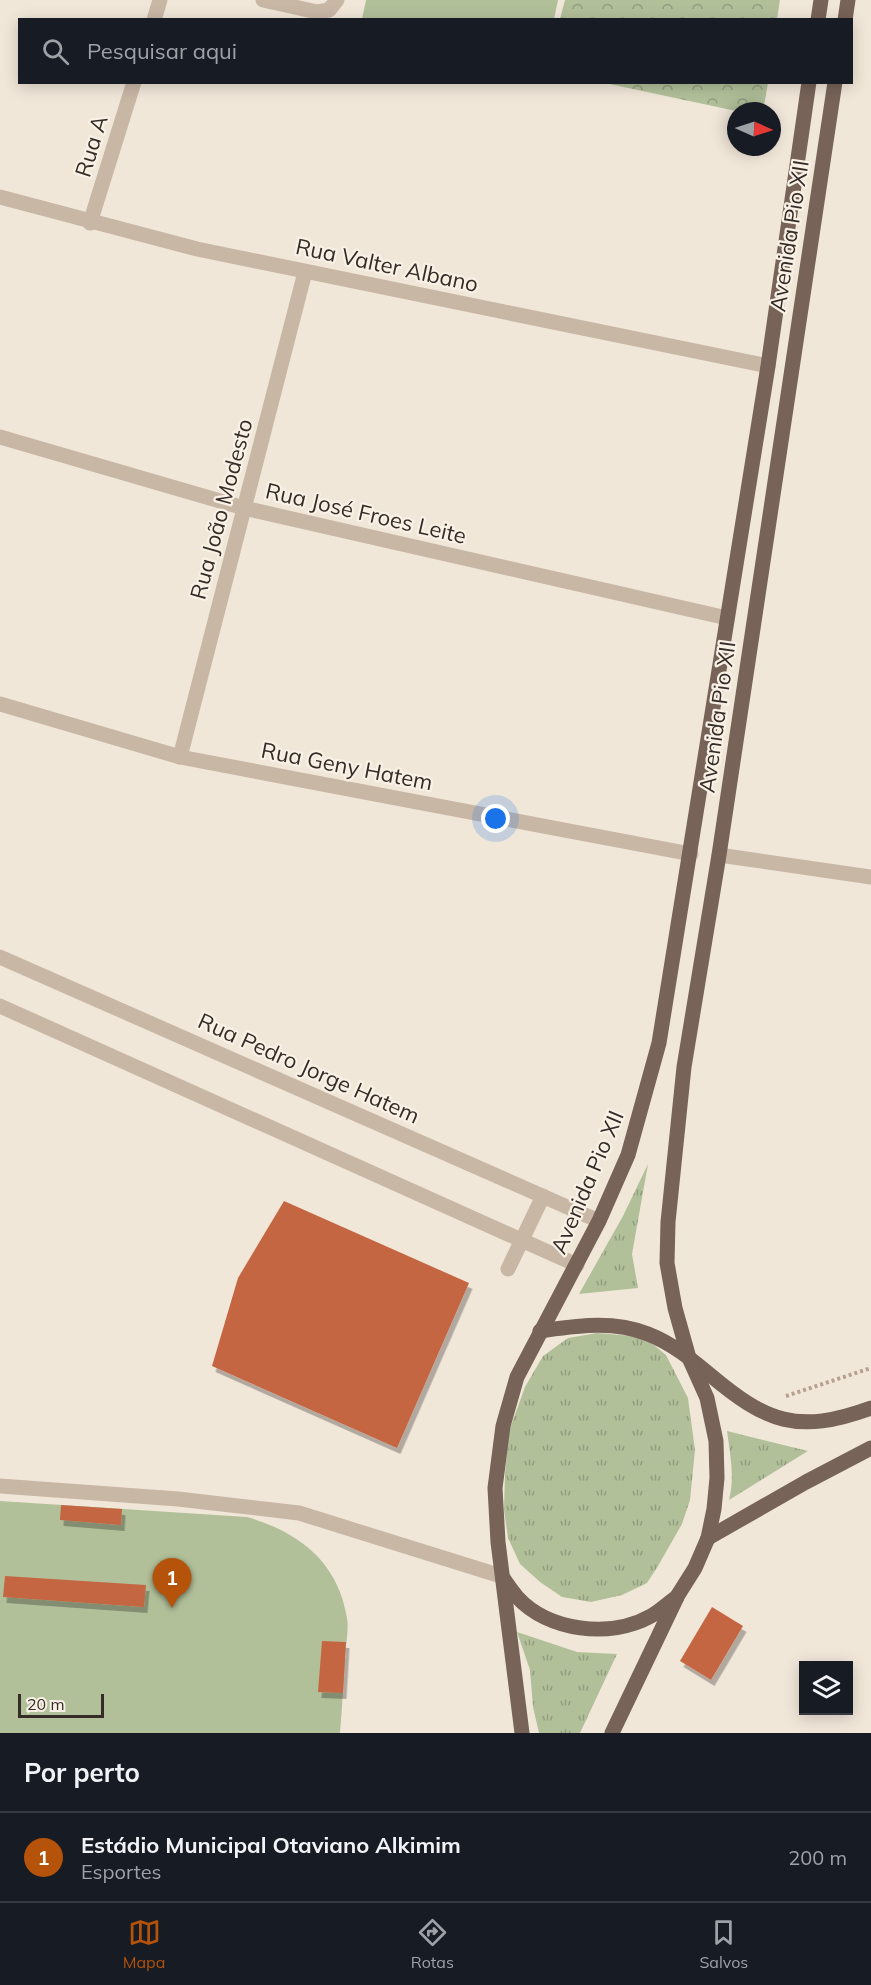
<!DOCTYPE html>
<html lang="pt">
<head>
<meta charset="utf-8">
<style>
	body { margin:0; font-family:Mulish,sans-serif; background:#20242c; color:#f1f3f6 }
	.controls { position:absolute; right:18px; bottom:18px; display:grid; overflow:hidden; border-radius:0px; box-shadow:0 3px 15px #0003 }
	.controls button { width:54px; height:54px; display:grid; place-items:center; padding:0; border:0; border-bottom:2px solid #363941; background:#171b24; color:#f1f3f6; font:30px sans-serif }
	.compass { position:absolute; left:727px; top:102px; width:54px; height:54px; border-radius:50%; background:#171b24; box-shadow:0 3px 15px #0003; rotate:93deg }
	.scale { position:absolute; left:18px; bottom:15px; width:86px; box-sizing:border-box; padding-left:6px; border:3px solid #352c27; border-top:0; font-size:16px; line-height:21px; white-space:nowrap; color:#352c27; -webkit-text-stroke:4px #f9f1e6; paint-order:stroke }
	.you { position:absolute; left:496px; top:819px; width:21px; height:21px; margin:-15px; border:4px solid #fff; border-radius:50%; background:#1a73e8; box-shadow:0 0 0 9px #1a73e833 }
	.badge { display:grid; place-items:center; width:39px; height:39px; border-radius:50%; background:#b45309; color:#fff; font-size:20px; font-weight:700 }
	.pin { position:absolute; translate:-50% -50px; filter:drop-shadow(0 2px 3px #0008) }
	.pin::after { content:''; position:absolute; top:32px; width:21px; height:18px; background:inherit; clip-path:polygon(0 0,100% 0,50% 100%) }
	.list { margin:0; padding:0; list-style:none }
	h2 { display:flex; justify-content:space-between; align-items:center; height:78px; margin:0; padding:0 24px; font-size:26px }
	h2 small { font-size:20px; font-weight:400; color:#9ea1a6 }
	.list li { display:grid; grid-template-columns:39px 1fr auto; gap:18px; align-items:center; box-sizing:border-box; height:90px; padding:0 24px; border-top:2px solid #363941 }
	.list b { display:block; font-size:22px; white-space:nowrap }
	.list p { margin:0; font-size:20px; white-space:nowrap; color:#9ea1a6 }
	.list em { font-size:20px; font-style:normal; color:#9ea1a6 }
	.icon { flex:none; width:33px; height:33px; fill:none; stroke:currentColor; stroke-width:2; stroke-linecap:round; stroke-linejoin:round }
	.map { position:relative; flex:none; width:871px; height:1733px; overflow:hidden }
	.search { position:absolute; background:#171b24; box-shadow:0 3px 15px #0003; left:18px; right:18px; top:18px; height:66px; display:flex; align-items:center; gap:15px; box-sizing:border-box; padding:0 21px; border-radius:0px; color:#9ea1a6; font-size:22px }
	.sheet { height:168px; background:#171b24 }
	nav { display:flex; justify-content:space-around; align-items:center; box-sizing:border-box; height:84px; border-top:2px solid #363941; background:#171b24; font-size:16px; color:#9ea1a6 }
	nav a { display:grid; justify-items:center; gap:3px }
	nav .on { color:#b45309 }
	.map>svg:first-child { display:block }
	.grass { fill:url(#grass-tufts) }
	.park { fill:url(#park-crowns) }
	.garden { fill:#b2c09a }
	.building { fill:#c56643; filter:url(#shadow) }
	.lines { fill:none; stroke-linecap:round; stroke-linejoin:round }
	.path { stroke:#b5a190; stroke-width:4; stroke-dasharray:3 3; stroke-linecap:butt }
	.minor { stroke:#c9b7a6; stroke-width:15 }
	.major { stroke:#776358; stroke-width:15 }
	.labels { text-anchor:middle; stroke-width:4.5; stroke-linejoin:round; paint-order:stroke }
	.street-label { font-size:22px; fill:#352c27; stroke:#f9f1e6 }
</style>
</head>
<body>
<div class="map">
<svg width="871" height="1733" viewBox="0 0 871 1733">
	<defs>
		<pattern id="grass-tufts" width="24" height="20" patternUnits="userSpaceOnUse" patternTransform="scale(1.5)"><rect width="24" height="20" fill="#b2c09a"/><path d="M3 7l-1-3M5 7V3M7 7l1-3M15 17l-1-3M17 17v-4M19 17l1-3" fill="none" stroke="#929c7e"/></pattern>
		<pattern id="park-crowns" width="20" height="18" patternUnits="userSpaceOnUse" patternTransform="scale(1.5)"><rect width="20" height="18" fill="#b2c09a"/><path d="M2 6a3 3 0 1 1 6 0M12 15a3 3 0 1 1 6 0" fill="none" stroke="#929c7e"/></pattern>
		<filter id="shadow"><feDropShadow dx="3.5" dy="6" stdDeviation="0" flood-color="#0004"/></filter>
	</defs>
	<rect width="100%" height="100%" fill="#f1e7d9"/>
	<g class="grass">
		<path d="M648 1164 632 1254 638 1288 579 1294 623 1216Z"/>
		<path d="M597 1333 644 1337 666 1355 688 1398 695 1450 690 1500 682 1524 658 1566 647 1583 622 1595 591 1602 562 1597 540 1582 520 1564 508 1538 504 1510 505 1473 509 1431 525 1387 543 1356 568 1338Z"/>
		<path d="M727 1431 808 1451 729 1500C735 1477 730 1454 727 1431Z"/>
		<path d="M517 1632 577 1652 617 1654 580 1733H539L533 1707 530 1670Z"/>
	</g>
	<g class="park">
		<path d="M565 0H780L777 19H560Z"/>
		<path d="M605 83H768L763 111H736Z"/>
	</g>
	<g class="garden">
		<path d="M366 0H558L554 19H362Z"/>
		<path d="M0 1501 247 1517C299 1532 338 1562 347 1618 349 1630 346 1643 345 1655 344 1681 342 1707 340 1733H0Z"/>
	</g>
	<g class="building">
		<path d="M284 1201 469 1283 397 1448 212 1366 238 1278Z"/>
		<path d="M61 1505 122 1509 121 1525 60 1520Z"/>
		<path d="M5 1576 146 1585 144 1607 3 1597Z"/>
		<path d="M712 1607 743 1626 711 1680 680 1661Z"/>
		<path d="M322 1641 346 1642 343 1693 318 1692Z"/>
	</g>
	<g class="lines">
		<path class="path" d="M786 1396 871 1368"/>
		<g class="minor">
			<path d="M263 0 317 12 329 10 337 0"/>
			<path d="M154 20 160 0"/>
			<path d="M0 197 197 249 768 366"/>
			<path d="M90 223 134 82"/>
			<path d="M0 437 244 508 727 618"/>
			<path d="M0 704 180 757 691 854"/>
			<path d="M180 757 305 272"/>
			<path d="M719 855 871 877"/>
			<path d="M0 957 599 1221"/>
			<path d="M0 1006 577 1265"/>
			<path d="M508 1269 543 1196"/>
			<path d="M0 1486 178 1499 299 1513 501 1576"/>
		</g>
		<g class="major">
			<path d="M818 20 821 0"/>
			<path d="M845 20 848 0"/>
			<path d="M540 1331C577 1326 612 1320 648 1334 671 1343 690 1358 709 1374 766 1422 797 1435 871 1408"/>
			<path d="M708 1538 806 1482 871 1448"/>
			<path d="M503 1578C507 1584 512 1591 517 1597 548 1631 610 1639 651 1616 660 1611 668 1603 677 1597"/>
			<path d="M522 1733 498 1542 495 1488 503 1426 517 1377 599 1221 628 1155 659 1043 768 366 809 82"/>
			<path d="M612 1733 678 1595 695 1568 708 1538 714 1509 717 1478 716 1441 707 1398 689 1358 675 1308 667 1263 668 1222 684 1067 719 855 835 82"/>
		</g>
	</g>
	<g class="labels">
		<g class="street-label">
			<text transform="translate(91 146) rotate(-73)" y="8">Rua A</text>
			<text transform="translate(789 236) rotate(-81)" y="8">Avenida Pio XII</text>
			<text transform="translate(387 265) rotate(12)" y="8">Rua Valter Albano</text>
			<text transform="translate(221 509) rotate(-75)" y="8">Rua João Modesto</text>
			<text transform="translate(366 513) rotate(13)" y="8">Rua José Froes Leite</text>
			<text transform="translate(717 717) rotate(-82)" y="8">Avenida Pio XII</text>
			<text transform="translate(347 766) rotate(11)" y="8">Rua Geny Hatem</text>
			<text transform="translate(309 1068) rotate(24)" y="8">Rua Pedro Jorge Hatem</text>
			<text transform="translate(587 1182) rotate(-67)" y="8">Avenida Pio XII</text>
		</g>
	</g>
</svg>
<div class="controls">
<button><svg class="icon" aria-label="layers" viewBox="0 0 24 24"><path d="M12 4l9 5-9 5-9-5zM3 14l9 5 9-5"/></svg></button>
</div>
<svg class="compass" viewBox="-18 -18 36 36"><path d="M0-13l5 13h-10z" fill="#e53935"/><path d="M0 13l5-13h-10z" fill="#9ea1a6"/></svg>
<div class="scale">20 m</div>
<div class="you"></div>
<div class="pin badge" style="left:172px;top:1608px">1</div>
<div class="search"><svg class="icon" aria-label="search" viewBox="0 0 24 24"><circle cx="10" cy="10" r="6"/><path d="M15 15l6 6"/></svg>Pesquisar aqui</div>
</div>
<section class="sheet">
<h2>Por perto<small></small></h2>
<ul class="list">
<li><span class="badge">1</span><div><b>Estádio Municipal Otaviano Alkimim</b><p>Esportes</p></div><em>200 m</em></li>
</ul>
</section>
<nav>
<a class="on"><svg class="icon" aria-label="map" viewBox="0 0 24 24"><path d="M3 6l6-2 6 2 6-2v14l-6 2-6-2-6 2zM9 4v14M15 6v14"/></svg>Mapa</a>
<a><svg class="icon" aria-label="directions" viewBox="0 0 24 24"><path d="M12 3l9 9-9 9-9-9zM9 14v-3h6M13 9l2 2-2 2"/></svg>Rotas</a>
<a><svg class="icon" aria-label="saved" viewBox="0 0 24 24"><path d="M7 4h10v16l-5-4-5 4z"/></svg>Salvos</a>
</nav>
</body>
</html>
